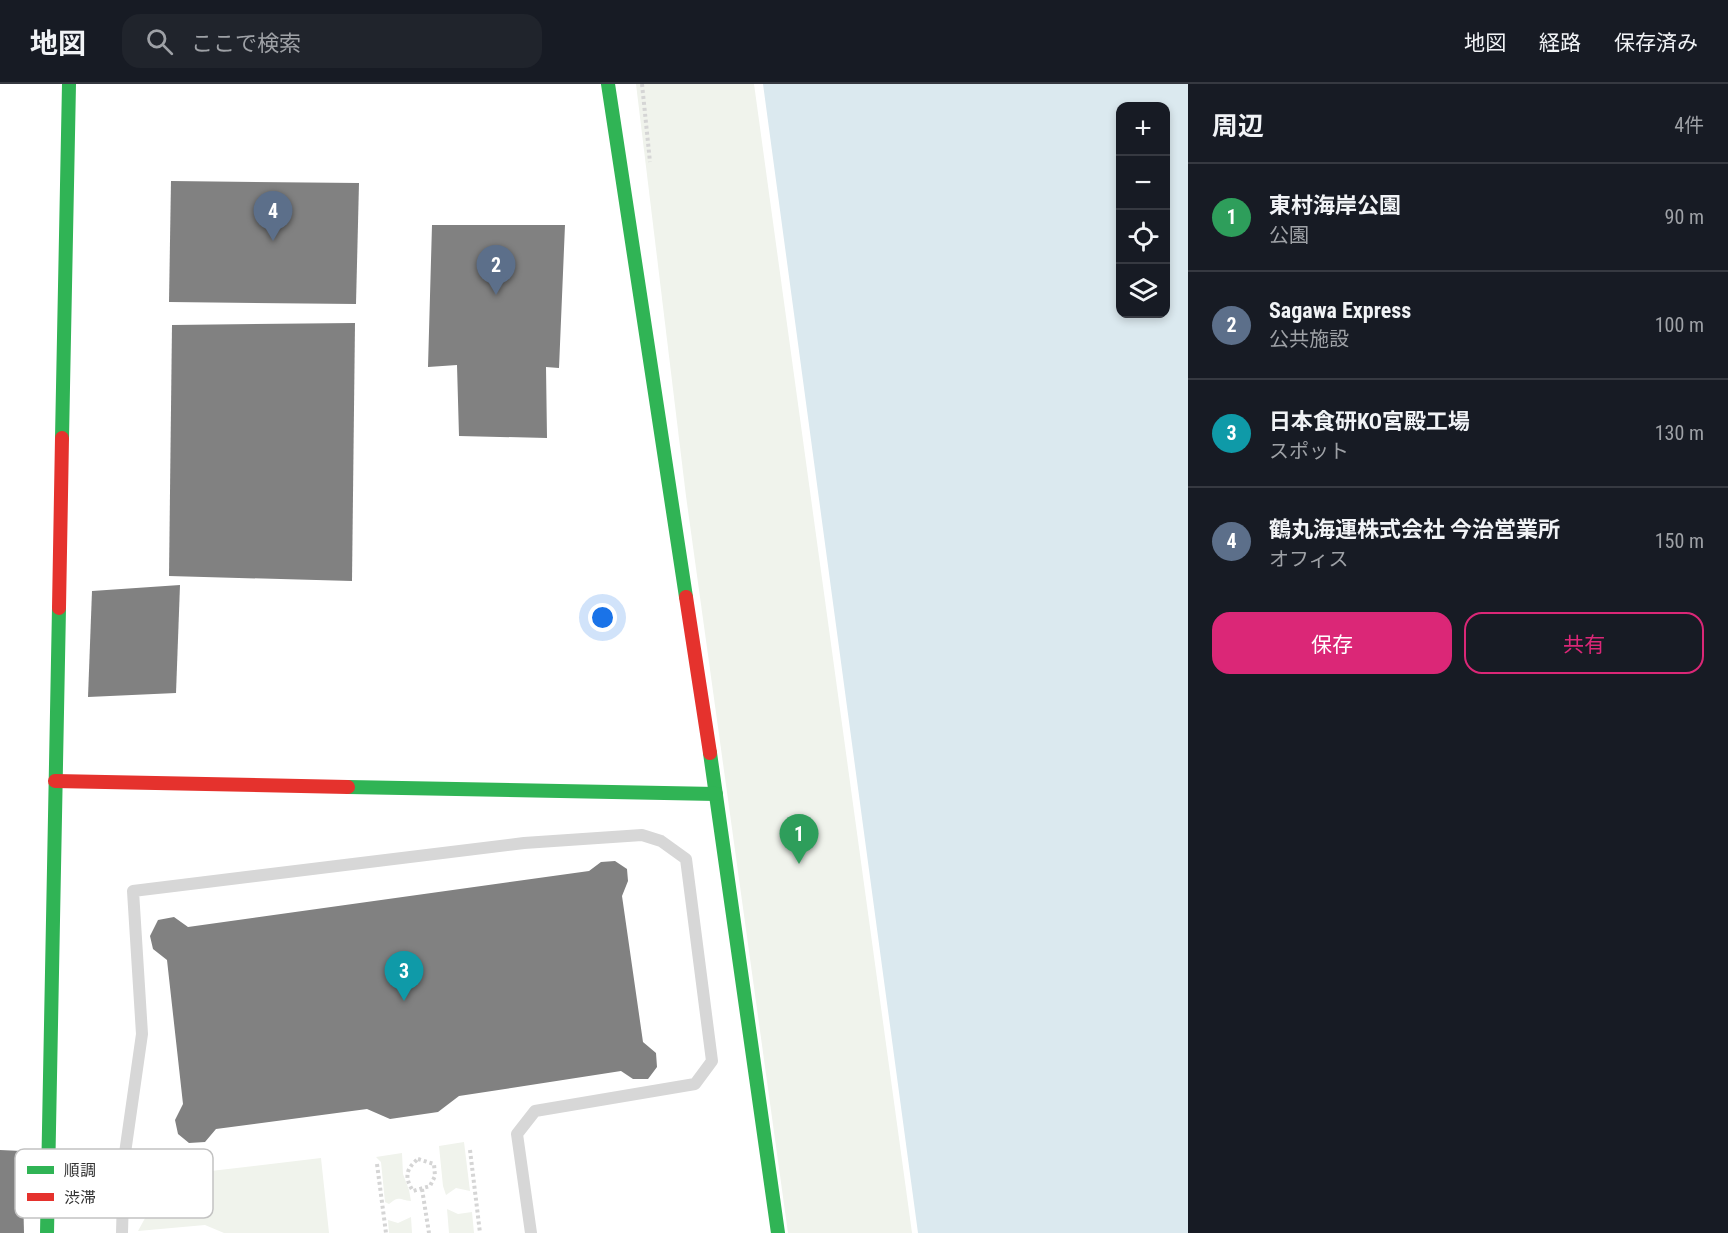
<!DOCTYPE html>
<html lang="ja">
<head>
<meta charset="utf-8">
<style>
	body { margin:0; font-family:"Roboto Condensed","Noto Sans JP",sans-serif; background:#20242c; color:#f1f3f6 }
	.controls { position:absolute; right:18px; top:18px; display:grid; overflow:hidden; border-radius:12px; box-shadow:0 3px 9px #0003 }
	.controls button { width:54px; height:54px; display:grid; place-items:center; padding:0; border:0; border-bottom:2px solid #363941; background:#171b24; color:#f1f3f6; font:30px sans-serif }
	.you { position:absolute; left:603px; top:534px; width:21px; height:21px; margin:-15px; border:4px solid #fff; border-radius:50%; background:#1a73e8; box-shadow:0 0 0 9px #1a73e833 }
	.badge { display:grid; place-items:center; width:39px; height:39px; border-radius:50%; background:#db2777; color:#fff; font-size:20px; font-weight:700 }
	.pin { position:absolute; translate:-50% -50px; filter:drop-shadow(0 2px 3px #0008) }
	.pin::after { content:''; position:absolute; top:32px; width:21px; height:18px; background:inherit; clip-path:polygon(0 0,100% 0,50% 100%) }
	.list { margin:0; padding:0; list-style:none }
	h2 { display:flex; justify-content:space-between; align-items:center; height:78px; margin:0; padding:0 24px; font-size:26px }
	h2 small { font-size:20px; font-weight:400; color:#9ea1a6 }
	.list li { display:grid; grid-template-columns:39px 1fr auto; gap:18px; align-items:center; box-sizing:border-box; height:108px; padding:0 24px; border-top:2px solid #363941 }
	.list b { display:block; font-size:22px; white-space:nowrap }
	.list p { margin:0; font-size:20px; white-space:nowrap; color:#9ea1a6 }
	.list em { font-size:20px; font-style:normal; color:#9ea1a6 }
	.actions { display:flex; gap:12px; padding:18px 24px }
	.actions a { flex:1; padding:14px 0; border:2px solid #db2777; border-radius:18px; text-align:center; font-size:21px; color:#db2777 }
	.actions .main { background:#db2777; color:#fff }
	.icon { flex:none; width:33px; height:33px; fill:none; stroke:currentColor; stroke-width:2; stroke-linecap:round; stroke-linejoin:round }
	.map { position:relative; flex:none; width:1188px; height:1149px; overflow:hidden }
	header { display:flex; align-items:center; gap:36px; box-sizing:border-box; height:84px; padding:0 30px; background:#171b24; border-bottom:2px solid #363941 }
	header strong { font-size:28px }
	nav { display:flex; gap:33px; margin-inline-start:auto; font-size:21px }
	.search { width:420px; height:54px; background:#20242c; display:flex; align-items:center; gap:15px; box-sizing:border-box; padding:0 21px; border-radius:18px; color:#9ea1a6; font-size:22px }
	main { display:flex }
	aside { flex:1; background:#171b24 }
	.map>svg:first-child { display:block }
	.green { fill:#f0f3ec }
	.water { fill:#dbe9ef; fill-rule:evenodd }
	.building { fill:#818181 }
	.lines { fill:none; stroke-linecap:round; stroke-linejoin:round }
	.path { stroke:#d5d5d5; stroke-width:4; stroke-dasharray:3 3; stroke-linecap:butt }
	.lane { stroke:#d7d7d7; stroke-width:12 }
	.fast { stroke:#30b455; stroke-width:14 }
	.jam { stroke:#e5322d; stroke-width:14 }
	.key { fill:#fff; stroke:#c2c2c2; stroke-width:1.5 }
	.key-label { font-size:16px; fill:#333 }
</style>
</head>
<body>
<header>
<strong>地図</strong>
<div class="search"><svg class="icon" aria-label="search" viewBox="0 0 24 24"><circle cx="10" cy="10" r="6"/><path d="M15 15l6 6"/></svg>ここで検索</div>
<nav><a>地図</a><a>経路</a><a>保存済み</a></nav>
</header>
<main>
<div class="map">
<svg width="1188" height="1149" viewBox="0 0 1188 1149">
	<rect width="100%" height="100%" fill="#fff"/>
	<g class="green">
		<path d="M636 0H754L912 1149H788L686 412Z"/>
		<path d="M464 1058 470 1107 456 1104 446 1111 443 1102 439 1062Z"/>
		<path d="M402 1069 403 1090 409 1106 411 1117C399 1116 400 1111 389 1120L385 1118 381 1078 376 1073Z"/>
		<path d="M321 1074 329 1149H224L205 1141 138 1147 168 1092Z"/>
		<path d="M447 1125 458 1130 472 1128 474 1149H449Z"/>
		<path d="M411 1133 412 1149H389L388 1136 398 1139Z"/>
	</g>
	<path class="water" d="M763 0H1188V1149H918ZM1120 22H1166V230H1120Z"/>
	<g class="building">
		<path d="M171 97 359 99 356 220 169 218Z"/>
		<path d="M432 141H565L559 284 546 283 547 354 459 352 457 281 428 283Z"/>
		<path d="M355 239 352 497 169 492 172 241Z"/>
		<path d="M180 501 176 609 88 613 92 507Z"/>
		<path d="M615 777 627 785 628 797 622 812 643 958 656 969 657 983 648 995H633L621 987 459 1012 438 1028 390 1035 367 1025 216 1045 205 1058 189 1059 178 1050 175 1036 183 1020 167 876 153 865 150 852 158 836 174 833 188 843 589 787 601 778Z"/>
		<path d="M0 1066 22 1067 24 1149H0Z"/>
	</g>
	<g class="lines">
		<g class="path">
			<path d="M642 0 650 78"/>
			<path d="M470 1066 480 1149"/>
			<path d="M418 1075 434 1080 435 1092 430 1102 413 1107C404 1093 406 1085 418 1075Z"/>
			<path d="M377 1080 386 1149"/>
			<path d="M422 1105 429 1149"/>
		</g>
		<path class="lane" d="M122 1149 124 1076 142 950 133 807 524 759 642 751 661 757 686 775 712 977 695 1000 535 1027 517 1050 531 1149"/>
		<g class="fast">
			<path d="M608 0 686 513"/>
			<path d="M62 354 69 0"/>
			<path d="M710 669 778 1149"/>
			<path d="M348 703 716 710"/>
			<path d="M47 1149 59 524"/>
		</g>
		<g class="jam">
			<path d="M686 513 710 669"/>
			<path d="M59 524 62 354"/>
			<path d="M55 697 348 703"/>
		</g>
	</g>
	<rect x="15" y="1065" width="198" height="69" rx="9" class="key"/>
	<rect x="27" y="1082" width="27" height="8" fill="#30b455"/>
	<rect x="27" y="1109" width="27" height="8" fill="#e5322d"/>
	<g class="key-label">
		<text x="64" y="1092">順調</text>
		<text x="64" y="1119">渋滞</text>
	</g>
</svg>
<div class="controls">
<button>+</button>
<button>−</button>
<button><svg class="icon" aria-label="locate" viewBox="0 0 24 24"><circle cx="12" cy="12" r="6"/><path d="M12 2v4M12 18v4M2 12h4M18 12h4"/></svg></button>
<button><svg class="icon" aria-label="layers" viewBox="0 0 24 24"><path d="M12 4l9 5-9 5-9-5zM3 14l9 5 9-5"/></svg></button>
</div>
<div class="you"></div>
<div class="pin badge" style="left:799px;top:780px;background:#2e9e5b">1</div>
<div class="pin badge" style="left:496px;top:211px;background:#5c6f8a">2</div>
<div class="pin badge" style="left:404px;top:917px;background:#0f9aa8">3</div>
<div class="pin badge" style="left:273px;top:157px;background:#5c6f8a">4</div>
</div>
<aside>
<h2>周辺<small>4件</small></h2>
<ul class="list">
<li><span class="badge" style="background:#2e9e5b">1</span><div><b>東村海岸公園</b><p>公園</p></div><em>90 m</em></li>
<li><span class="badge" style="background:#5c6f8a">2</span><div><b>Sagawa Express</b><p>公共施設</p></div><em>100 m</em></li>
<li><span class="badge" style="background:#0f9aa8">3</span><div><b>日本食研KO宮殿工場</b><p>スポット</p></div><em>130 m</em></li>
<li><span class="badge" style="background:#5c6f8a">4</span><div><b>鶴丸海運株式会社 今治営業所</b><p>オフィス</p></div><em>150 m</em></li>
</ul>
<div class="actions"><a class="main">保存</a><a>共有</a></div>
</aside>
</main>
</body>
</html>
